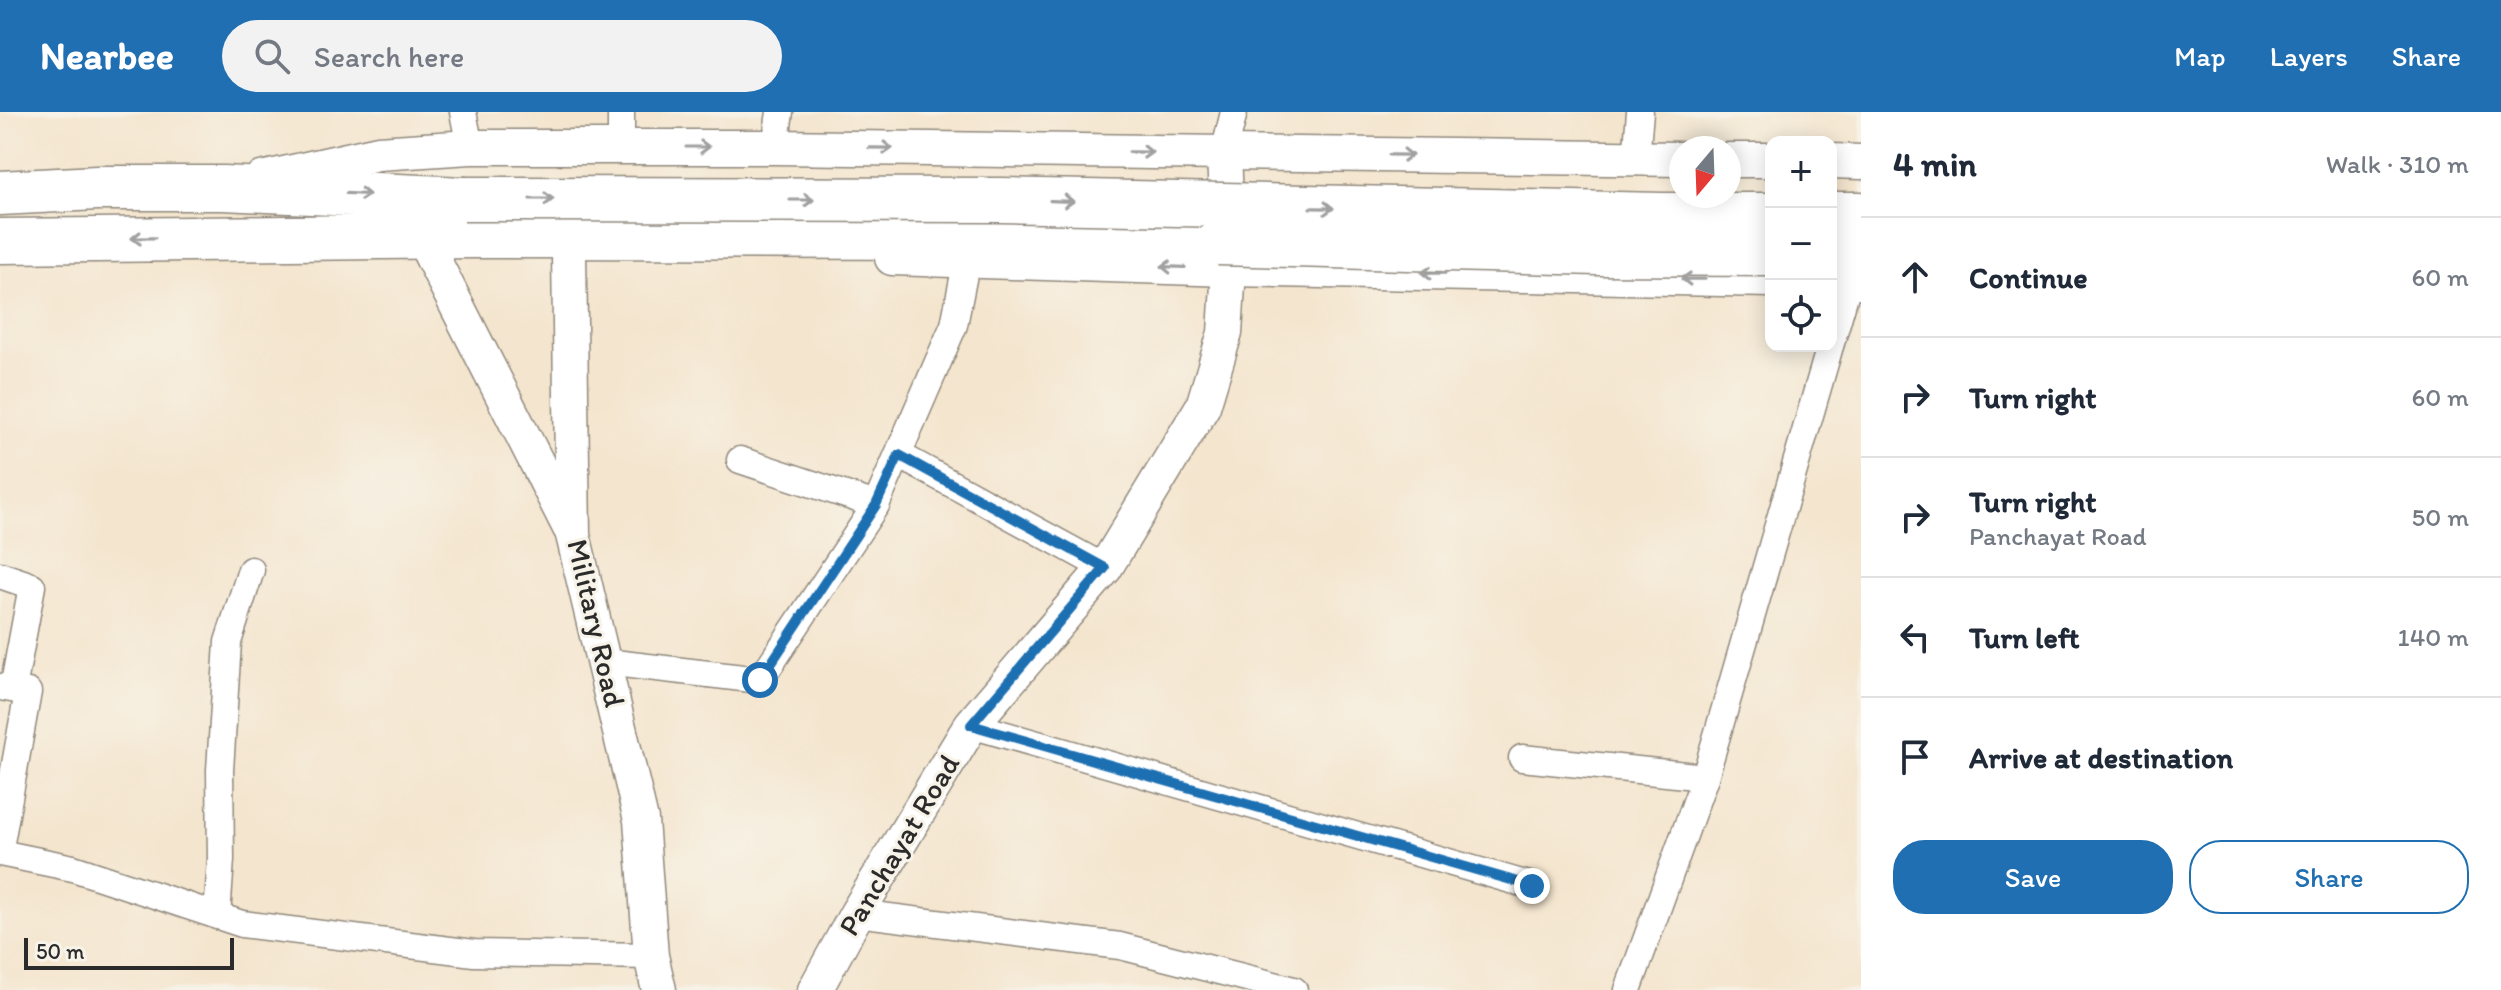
<!DOCTYPE html>
<html lang="en">
<head>
<meta charset="utf-8">
<style>
	body { margin:0; font-family:Itim,sans-serif; background:#f2f2f3; color:#1f2937 }
	.controls { position:absolute; right:24px; top:24px; display:grid; overflow:hidden; border-radius:16px; box-shadow:0 4px 20px #0003 }
	.controls button { width:72px; height:72px; display:grid; place-items:center; padding:0; border:0; border-bottom:2px solid #e0e1e3; background:#fff; color:#1f2937; font:40px sans-serif }
	.compass { position:absolute; left:1669px; top:24px; width:72px; height:72px; border-radius:50%; background:#fff; box-shadow:0 4px 20px #0003; rotate:199deg }
	.scale { position:absolute; left:24px; bottom:20px; width:210px; box-sizing:border-box; padding-left:8px; border:4px solid #2b2b2b; border-top:0; font-size:22px; line-height:28px; white-space:nowrap; color:#2b2b2b; -webkit-text-stroke:6px #f7f3e8; paint-order:stroke }
	.stop { position:absolute; width:24px; height:24px; margin:-18px; border:6px solid #1f6fb2; border-radius:50%; background:#fff }
	.stop.end { background:#1f6fb2; border-color:#fff; box-shadow:0 2px 8px #0008 }
	.list { margin:0; padding:0; list-style:none }
	h2 { display:flex; justify-content:space-between; align-items:center; height:104px; margin:0; padding:0 32px; font-size:34px }
	h2 small { font-size:26px; font-weight:400; color:#747a83 }
	.list li { display:grid; grid-template-columns:52px 1fr auto; gap:24px; align-items:center; box-sizing:border-box; height:120px; padding:0 32px; border-top:2px solid #e0e1e3 }
	.list b { display:block; font-size:30px; white-space:nowrap }
	.list p { margin:0; font-size:26px; white-space:nowrap; color:#747a83 }
	.list em { font-size:26px; font-style:normal; color:#747a83 }
	.actions { display:flex; gap:16px; padding:24px 32px }
	.actions a { flex:1; padding:18px 0; border:2px solid #1f6fb2; border-radius:32px; text-align:center; font-size:28px; color:#1f6fb2 }
	.actions .main { background:#1f6fb2; color:#fff }
	.icon { flex:none; width:44px; height:44px; fill:none; stroke:currentColor; stroke-width:2; stroke-linecap:round; stroke-linejoin:round }
	.map { position:relative; flex:none; width:1861px; height:878px; overflow:hidden }
	header { display:flex; align-items:center; gap:48px; box-sizing:border-box; height:112px; padding:0 40px; background:#1f6fb2; color:#fff }
	header strong { font-size:38px }
	nav { display:flex; gap:44px; margin-inline-start:auto; font-size:28px }
	.search { width:560px; height:72px; background:#f2f2f3; display:flex; align-items:center; gap:20px; box-sizing:border-box; padding:0 28px; border-radius:44px; color:#747a83; font-size:30px }
	main { display:flex }
	aside { flex:1; background:#fff }
	.map>svg:first-child { display:block }
	.lines { fill:none; stroke-linecap:round; stroke-linejoin:round }
	.minor-casing { stroke:#90887c; stroke-width:29 }
	.tertiary-casing { stroke:#90887c; stroke-width:37 }
	.trunk-casing { stroke:#90887c; stroke-width:47 }
	.minor { stroke:#fff; stroke-width:26 }
	.tertiary { stroke:#fff; stroke-width:34 }
	.trunk { stroke:#fff; stroke-width:44 }
	.trunk-bridge-casing { stroke:#90887c; stroke-width:47; stroke-linecap:butt }
	.trunk-bridge { stroke:#fff; stroke-width:44 }
	.oneway { stroke:#a0a0a0 }
	.route { stroke:#1f6fb2; stroke-width:10 }
	.labels { text-anchor:middle; stroke-width:6; stroke-linejoin:round; paint-order:stroke }
	.street-label { font-size:30px; fill:#2b2b2b; stroke:#f7f3e8 }
</style>
</head>
<body>
<header>
<strong>Nearbee</strong>
<div class="search"><svg class="icon" aria-label="search" viewBox="0 0 24 24"><circle cx="10" cy="10" r="6"/><path d="M15 15l6 6"/></svg>Search here</div>
<nav><a>Map</a><a>Layers</a><a>Share</a></nav>
</header>
<main>
<div class="map">
<svg width="1861" height="878" viewBox="0 0 1861 878">
	<rect width="100%" height="100%" fill="#f7f3e8"/>
	<filter id="ink" filterUnits="userSpaceOnUse"><feTurbulence type="fractalNoise" baseFrequency=".0125" numOctaves="2"/><feDisplacementMap in="SourceGraphic" scale="16" xChannelSelector="R" yChannelSelector="G"/><feConvolveMatrix kernelMatrix="1 2 1 2 8 2 1 2 1" color-interpolation-filters="sRGB"/></filter>
	<filter id="wash" filterUnits="userSpaceOnUse"><feTurbulence type="fractalNoise" baseFrequency=".006" numOctaves="4" result="noise"/><feDisplacementMap in="SourceGraphic" scale="32" xChannelSelector="R" yChannelSelector="G"/><feGaussianBlur stdDeviation="1.8" result="paint"/><feColorMatrix in="noise" values="0 0 0 0 0 0 0 0 0 0 0 0 0 0 0 0 0 1.4 0 .05"/><feComposite in="paint" operator="in"/></filter>
	<g filter="url(#wash)">
		<rect width="100%" height="100%" fill="#f4e5ce"/>
	</g>
	<g filter="url(#ink)">
		<g class="lines">
			<defs>
				<g id="minor">
					<path d="M463 0 470 35"/>
					<path d="M621 0V35"/>
					<path d="M775 35 780 0"/>
					<path d="M1224 41 1234 0"/>
					<path d="M1636 47 1640 0"/>
					<path d="M1831 231 1849 169"/>
					<path d="M899 343 1105 456"/>
					<path d="M740 348 876 393"/>
					<path d="M0 463 32 474 13 577"/>
					<path d="M605 550 760 568 876 393 954 213 967 147"/>
					<path d="M0 575 28 580 0 736"/>
					<path d="M971 613 1532 774"/>
					<path d="M1522 646 1705 665"/>
					<path d="M0 741 73 756 242 812 474 841 651 844"/>
					<path d="M857 801 1120 834 1294 878"/>
					<path d="M217 804 221 747 220 658 228 530 251 458"/>
					<path d="M1628 878 1705 665 1830 234"/>
				</g>
				<g id="tertiary">
					<path d="M1729 48H1771"/>
					<path d="M1831 49 1861 50"/>
					<path d="M261 67 378 41 470 35H775L1681 47"/>
					<path d="M428 137 570 416"/>
					<path d="M569 141 573 423 641 708 651 844 659 878"/>
					<path d="M892 146 1229 157 1771 168"/>
					<path d="M1831 169H1861"/>
					<path d="M815 878 857 801 971 613 1105 456 1203 294 1225 221 1229 157 1224 41"/>
				</g>
				<g id="trunk">
					<path d="M0 81 97 76H223L464 87"/>
					<path d="M1831 102H1861"/>
					<path d="M0 129 473 124 992 125 1218 131"/>
					<path d="M1831 142H1861"/>
				</g>
			</defs>
			<use href="#minor" class="minor-casing"/>
			<use href="#tertiary" class="tertiary-casing"/>
			<use href="#trunk" class="trunk-casing"/>
			<use href="#minor" class="minor"/>
			<use href="#tertiary" class="tertiary"/>
			<use href="#trunk" class="trunk"/>
			<defs>
				<g id="trunk-bridge">
					<path d="M464 87 1001 88 1662 103H1771"/>
					<path d="M1218 131 1597 141 1771 142"/>
				</g>
			</defs>
			<use href="#trunk-bridge" class="trunk-bridge-casing"/>
			<use href="#trunk-bridge" class="trunk-bridge"/>
		</g>
		<defs><path id="oneway-shaft" d="M-6 0H5M1.5-3L5.5 0L1.5 3" fill="none" stroke-width="1.6" stroke-linecap="round" stroke-linejoin="round" transform="scale(2)"/></defs>
		<g class="oneway">
			<use href="#oneway-shaft" transform="translate(698 35)"/>
			<use href="#oneway-shaft" transform="translate(881 36) rotate(1)"/>
			<use href="#oneway-shaft" transform="translate(1141 40) rotate(1)"/>
			<use href="#oneway-shaft" transform="translate(1401 43) rotate(1)"/>
			<use href="#oneway-shaft" transform="translate(358 82) rotate(3)"/>
			<use href="#oneway-shaft" transform="translate(542 87)"/>
			<use href="#oneway-shaft" transform="translate(802 88)"/>
			<use href="#oneway-shaft" transform="translate(1062 89) rotate(2)"/>
			<use href="#oneway-shaft" transform="translate(1322 96) rotate(1)"/>
			<use href="#oneway-shaft" transform="translate(143 126) rotate(179)"/>
			<use href="#oneway-shaft" transform="translate(1173 155) rotate(-178)"/>
			<use href="#oneway-shaft" transform="translate(1433 161) rotate(-179)"/>
			<use href="#oneway-shaft" transform="translate(1693 167) rotate(-179)"/>
		</g>
	</g>
	<g class="lines" filter="url(#ink)">
		<path class="route" d="M760 568 876 393 899 343 1105 456 971 613 1532 774"/>
	</g>
	<g class="labels">
		<g class="street-label">
			<text transform="translate(596 511) rotate(77)" y="10">Military Road</text>
			<text transform="translate(899 733) rotate(-59)" y="10">Panchayat Road</text>
		</g>
	</g>
</svg>
<div class="controls">
<button>+</button>
<button>−</button>
<button><svg class="icon" aria-label="locate" viewBox="0 0 24 24"><circle cx="12" cy="12" r="6"/><path d="M12 2v4M12 18v4M2 12h4M18 12h4"/></svg></button>
</div>
<svg class="compass" viewBox="-18 -18 36 36"><path d="M0-13l5 13h-10z" fill="#e53935"/><path d="M0 13l5-13h-10z" fill="#747a83"/></svg>
<div class="scale">50 m</div>
<div class="stop" style="left:760px;top:568px"></div>
<div class="stop end" style="left:1532px;top:774px"></div>
</div>
<aside>
<h2>4 min<small>Walk · 310 m</small></h2>
<ul class="list">
<li><svg class="icon" aria-label="ahead" viewBox="0 0 24 24"><path d="M12 20V5M6 11l6-6 6 6"/></svg><div><b>Continue</b></div><em>60 m</em></li>
<li><svg class="icon" aria-label="right" viewBox="0 0 24 24"><path d="M7 20v-9h11M14 6l5 5-5 5"/></svg><div><b>Turn right</b></div><em>60 m</em></li>
<li><svg class="icon" aria-label="right" viewBox="0 0 24 24"><path d="M7 20v-9h11M14 6l5 5-5 5"/></svg><div><b>Turn right</b><p>Panchayat Road</p></div><em>50 m</em></li>
<li><svg class="icon" aria-label="left" viewBox="0 0 24 24"><path d="M17 20v-9H6M10 6l-5 5 5 5"/></svg><div><b>Turn left</b></div><em>140 m</em></li>
<li><svg class="icon" aria-label="arrive" viewBox="0 0 24 24"><path d="M6 21V4h12l-3 4 3 4H6"/></svg><div><b>Arrive at destination</b></div></li>
</ul>
<div class="actions"><a class="main">Save</a><a>Share</a></div>
</aside>
</main>
</body>
</html>
